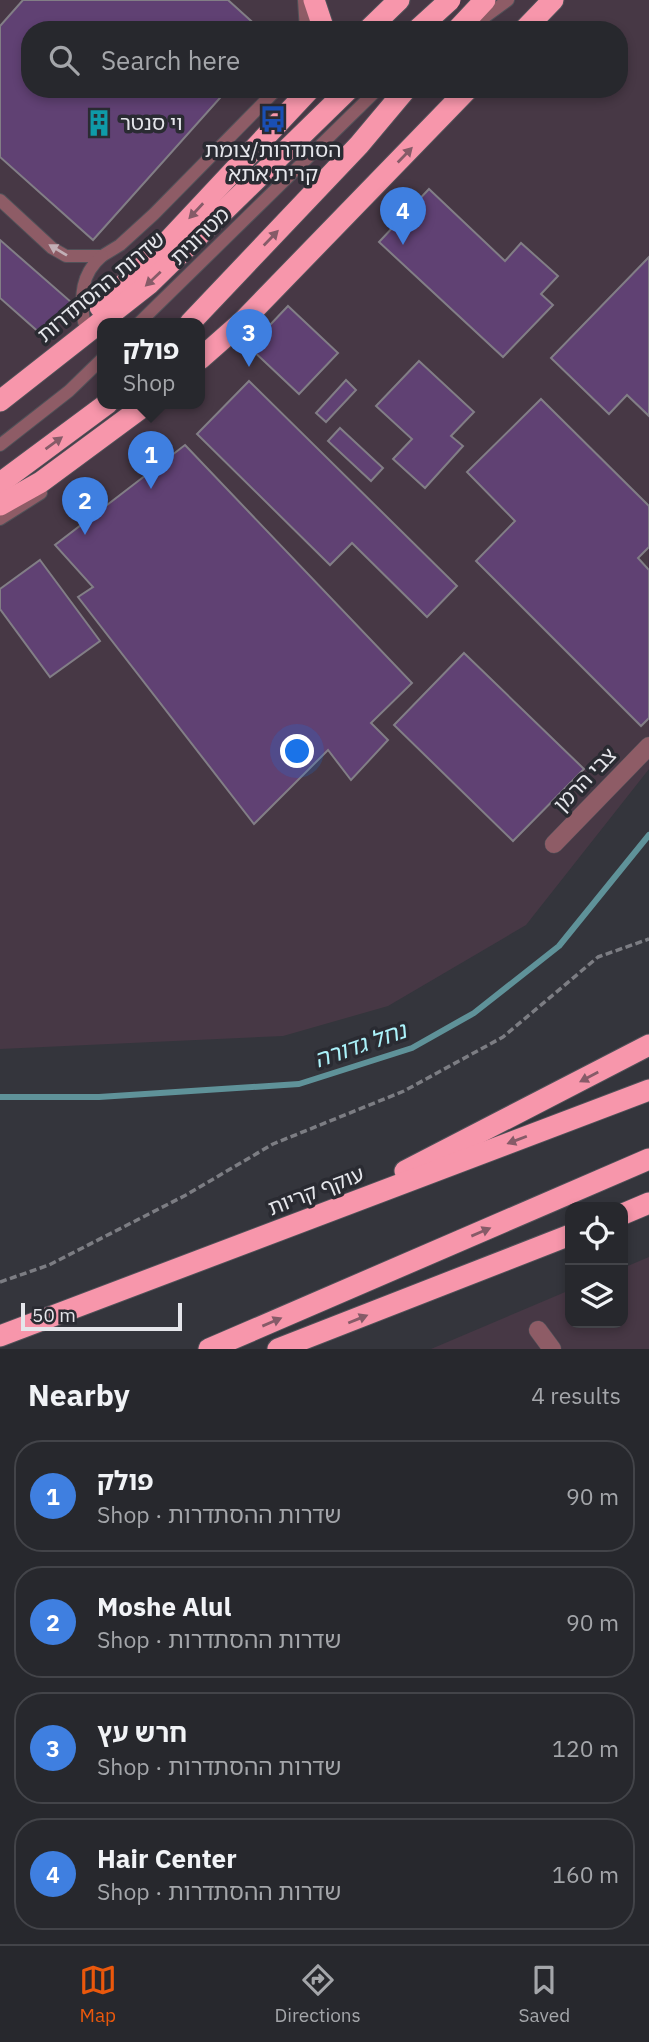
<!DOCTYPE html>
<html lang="en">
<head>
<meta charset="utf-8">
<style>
	body { margin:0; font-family:"IBM Plex Sans","Noto Sans Hebrew",sans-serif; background:#2f3035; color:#f1f3f6 }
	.controls { position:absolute; right:21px; bottom:21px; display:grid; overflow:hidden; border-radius:14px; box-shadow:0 4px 10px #0003 }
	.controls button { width:63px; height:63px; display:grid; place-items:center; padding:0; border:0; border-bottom:2px solid #434449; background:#27282d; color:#f1f3f6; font:35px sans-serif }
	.scale { position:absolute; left:21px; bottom:18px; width:161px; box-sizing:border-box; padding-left:7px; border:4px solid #e5e6eb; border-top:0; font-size:19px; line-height:24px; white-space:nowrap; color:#e5e6eb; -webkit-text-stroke:5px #2a2b32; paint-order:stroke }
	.you { position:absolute; left:298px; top:752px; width:24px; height:24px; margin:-18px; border:5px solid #fff; border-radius:50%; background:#1a73e8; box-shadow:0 0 0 10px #1a73e833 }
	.badge { display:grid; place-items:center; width:46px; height:46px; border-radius:50%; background:#ea580c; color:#fff; font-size:23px; font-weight:700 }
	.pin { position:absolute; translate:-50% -58px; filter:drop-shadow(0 2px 4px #0008) }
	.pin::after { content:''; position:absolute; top:37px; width:24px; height:21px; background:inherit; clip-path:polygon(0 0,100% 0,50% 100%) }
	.popup { position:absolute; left:97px; top:318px; width:108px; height:91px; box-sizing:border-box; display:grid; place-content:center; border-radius:14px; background:#27282d; filter:drop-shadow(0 2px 5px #0005); font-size:23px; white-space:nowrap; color:#a4a6aa }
	.popup b { font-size:26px; color:#f1f3f6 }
	.popup::after { content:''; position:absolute; left:50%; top:100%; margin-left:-14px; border:14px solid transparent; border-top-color:#27282d }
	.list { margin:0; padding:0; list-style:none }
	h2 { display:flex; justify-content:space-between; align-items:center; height:91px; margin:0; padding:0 28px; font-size:30px }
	h2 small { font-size:23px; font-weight:400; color:#a4a6aa }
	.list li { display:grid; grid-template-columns:46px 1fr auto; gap:21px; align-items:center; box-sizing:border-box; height:112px; margin:0 14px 14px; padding:0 14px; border:2px solid #434449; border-radius:28px }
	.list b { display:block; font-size:26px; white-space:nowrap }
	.list p { margin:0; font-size:23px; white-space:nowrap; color:#a4a6aa }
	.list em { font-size:23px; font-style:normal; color:#a4a6aa }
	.icon { flex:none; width:38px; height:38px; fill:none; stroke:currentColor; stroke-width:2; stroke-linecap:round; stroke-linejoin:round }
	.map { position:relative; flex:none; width:649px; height:1349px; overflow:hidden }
	.search { position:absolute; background:#27282d; box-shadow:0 4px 10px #0003; left:21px; right:21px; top:21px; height:77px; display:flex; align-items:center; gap:18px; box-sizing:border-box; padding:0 24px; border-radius:28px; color:#a4a6aa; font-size:26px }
	.sheet { height:595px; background:#27282d }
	nav { display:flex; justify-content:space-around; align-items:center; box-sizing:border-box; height:98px; border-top:2px solid #434449; background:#27282d; font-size:19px; color:#a4a6aa }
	nav a { display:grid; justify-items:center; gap:4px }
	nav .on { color:#ea580c }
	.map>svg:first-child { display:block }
	.industrial { fill:#473845; fill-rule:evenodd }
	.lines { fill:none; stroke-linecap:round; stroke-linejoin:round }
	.stream { stroke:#5f9299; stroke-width:6 }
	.building { fill:#604173; stroke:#827e86; stroke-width:2 }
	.lane-casing { stroke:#505158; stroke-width:14 }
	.street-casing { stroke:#505158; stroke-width:19 }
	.highway-casing { stroke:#505158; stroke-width:23 }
	.path { stroke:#7c7d83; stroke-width:3.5; stroke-dasharray:7 3.5; stroke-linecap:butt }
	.lane { stroke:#8e5c66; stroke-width:12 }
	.street { stroke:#8e5c66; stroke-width:18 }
	.highway { stroke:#f796ab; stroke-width:21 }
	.highway-bridge-casing { stroke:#505158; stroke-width:23; stroke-linecap:butt }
	.highway-bridge { stroke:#f796ab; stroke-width:21 }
	.oneway { fill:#865b68 }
	.oneway2 { fill:#c2afb6 }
	.labels { text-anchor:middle; stroke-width:7; stroke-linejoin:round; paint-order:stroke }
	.poi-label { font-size:21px; fill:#e5e6eb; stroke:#2a2b32; text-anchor:start }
	.street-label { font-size:21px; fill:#e5e6eb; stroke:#2a2b32 }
	.water-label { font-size:23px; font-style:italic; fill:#abf2fa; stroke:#2a2b32 }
</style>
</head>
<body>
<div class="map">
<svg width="649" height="1349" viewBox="0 0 649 1349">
	<rect width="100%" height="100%" fill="#34353c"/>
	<g class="industrial">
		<path d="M0 0H649V769L526 925 388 1006 283 1036 0 1049ZM30 30H619V89H30ZM102 323H200V403H102Z"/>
		<path d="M649 1257V1349H431L570 1290V1323H623V1268Z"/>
	</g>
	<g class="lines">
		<path class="stream" d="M0 1097H99L299 1084 412 1048 474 1013 559 946 649 835"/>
	</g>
	<g class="building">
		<path d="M23 0H228L261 30H30V89H228L93 240 0 157V26Z"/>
		<path d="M429 189 505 261 521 243 558 276 541 294 553 305 503 357 379 242Z"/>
		<path d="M0 240 71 302 42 335 0 298Z"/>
		<path d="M649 257V416L627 395 609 414 551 358Z"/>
		<path d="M288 306 338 353 299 394 249 347Z"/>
		<path d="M419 361 474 412 451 436 463 446 425 488 393 459 412 439 376 406Z"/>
		<path d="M346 380 356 390 326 422 316 413Z"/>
		<path d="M249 381 457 586 427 617 352 543 330 565 197 434Z"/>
		<path d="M541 399 649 506V547L638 558 649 570V718L641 726 476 561 515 521 467 472Z"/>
		<path d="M340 428 383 468 371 481 328 441Z"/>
		<path d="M185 445 412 683 371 723 388 740 351 780 328 750 254 824 78 597 93 587 55 545Z"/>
		<path d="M40 560 100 641 50 677 0 609V589Z"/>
		<path d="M464 653 584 769 513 841 394 725Z"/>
	</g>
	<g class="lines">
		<defs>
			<g id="lane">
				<path d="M304 0 306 30"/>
				<path d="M467 30 508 0"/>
				<path d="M0 200 52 248 66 256H102L120 245 154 214 277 89"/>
				<path d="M84 322C80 296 81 274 102 256"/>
				<path d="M139 323 378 89"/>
				<path d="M0 445 69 391 102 359"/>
				<path d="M0 519 41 493"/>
			</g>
			<g id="street">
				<path d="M554 844 649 746"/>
				<path d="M538 1330 552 1349"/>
			</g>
			<g id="highway">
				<path d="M314 0 324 30"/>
				<path d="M368 30 399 0"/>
				<path d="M457 30 485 0"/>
				<path d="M524 30 553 0"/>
				<path d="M100 307 153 257 310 89"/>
				<path d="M190 323 359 145 406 89"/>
				<path d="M200 359 242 322 468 89"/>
				<path d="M0 401 149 284 349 89"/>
				<path d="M0 483 108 403"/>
				<path d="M0 505 41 482 148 403"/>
				<path d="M405 1171 649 1045"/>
				<path d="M623 1214 649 1203"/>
				<path d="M0 1336 649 1090"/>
				<path d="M209 1349 649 1159"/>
				<path d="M278 1349 570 1235"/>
			</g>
		</defs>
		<use href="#lane" class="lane-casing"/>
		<use href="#street" class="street-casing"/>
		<use href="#highway" class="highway-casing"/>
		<path class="path" d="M0 1282 49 1265 186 1195 273 1144 404 1091 503 1037 598 957 649 939"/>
		<use href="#lane" class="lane"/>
		<use href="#street" class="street"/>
		<use href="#highway" class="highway"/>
		<defs>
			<path id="highway-bridge" d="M417 30 450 0"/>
		</defs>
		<use href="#highway-bridge" class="highway-bridge-casing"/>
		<use href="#highway-bridge" class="highway-bridge"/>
	</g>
	<defs><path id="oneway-solid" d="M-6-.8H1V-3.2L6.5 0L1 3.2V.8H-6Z" transform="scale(1.75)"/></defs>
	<g class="oneway">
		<use href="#oneway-solid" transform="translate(405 155) rotate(-46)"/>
		<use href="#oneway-solid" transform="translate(196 211) rotate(133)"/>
		<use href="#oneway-solid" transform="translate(271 238) rotate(-46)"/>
		<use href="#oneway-solid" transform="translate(153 279) rotate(137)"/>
		<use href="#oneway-solid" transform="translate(54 443) rotate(-36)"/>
		<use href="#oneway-solid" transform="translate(589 1077) rotate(152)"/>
		<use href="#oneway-solid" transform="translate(517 1140) rotate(159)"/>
		<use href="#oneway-solid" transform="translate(481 1232) rotate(-23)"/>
		<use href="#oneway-solid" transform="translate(358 1319) rotate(-22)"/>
		<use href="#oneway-solid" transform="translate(272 1322) rotate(-23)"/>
	</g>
	<use class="oneway2" href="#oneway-solid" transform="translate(58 250) rotate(-149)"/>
	<defs>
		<symbol id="bus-bare" viewBox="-9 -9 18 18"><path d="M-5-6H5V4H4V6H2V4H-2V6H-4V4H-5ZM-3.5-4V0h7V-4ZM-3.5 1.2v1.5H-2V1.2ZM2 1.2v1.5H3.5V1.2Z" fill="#1a4fb4" stroke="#2a2b32" stroke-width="2.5" paint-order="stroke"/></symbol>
		<symbol id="building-bare" viewBox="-9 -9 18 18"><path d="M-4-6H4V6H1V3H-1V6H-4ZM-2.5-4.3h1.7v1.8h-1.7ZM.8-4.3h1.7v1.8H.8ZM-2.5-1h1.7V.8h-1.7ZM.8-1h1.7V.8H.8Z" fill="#0f9aa8" stroke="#2a2b32" stroke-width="2.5" paint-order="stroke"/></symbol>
	</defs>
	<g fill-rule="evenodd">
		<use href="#bus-bare" x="254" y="100" width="38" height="38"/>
		<use href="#building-bare" x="80" y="104" width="38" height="38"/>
	</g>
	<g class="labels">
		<g class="poi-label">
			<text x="120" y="130">וי סנטר</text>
			<text x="273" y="157" text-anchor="middle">הסתדרות/צומת<tspan x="273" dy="24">קרית אתא</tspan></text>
		</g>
		<g class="street-label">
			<text transform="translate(200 236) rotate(-44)" y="7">מטרונית</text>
			<text transform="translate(101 287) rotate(-40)" y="7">שדרות ההסתדרות</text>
			<text transform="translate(585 780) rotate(-46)" y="7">צבי הרמן</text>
			<text transform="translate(316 1191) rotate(-21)" y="7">עוקף קריות</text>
		</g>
		<g class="water-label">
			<text transform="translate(360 1045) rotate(-19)" y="8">נחל גדורה</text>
		</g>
	</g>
</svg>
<div class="controls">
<button><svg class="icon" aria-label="locate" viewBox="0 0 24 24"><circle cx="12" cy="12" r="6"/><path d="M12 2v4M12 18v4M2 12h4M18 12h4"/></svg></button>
<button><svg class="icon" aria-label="layers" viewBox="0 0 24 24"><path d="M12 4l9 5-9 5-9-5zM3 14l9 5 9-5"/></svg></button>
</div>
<div class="scale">50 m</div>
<div class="you"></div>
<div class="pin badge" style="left:151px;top:489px;background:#3f7fe0">1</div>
<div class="popup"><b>פולק</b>Shop</div>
<div class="pin badge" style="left:85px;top:535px;background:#3f7fe0">2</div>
<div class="pin badge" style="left:249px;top:367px;background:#3f7fe0">3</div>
<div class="pin badge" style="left:403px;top:245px;background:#3f7fe0">4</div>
<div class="search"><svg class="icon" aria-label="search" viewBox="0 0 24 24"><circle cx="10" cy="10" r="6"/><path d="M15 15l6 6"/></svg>Search here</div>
</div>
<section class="sheet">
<h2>Nearby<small>4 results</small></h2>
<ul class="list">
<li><span class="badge" style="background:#3f7fe0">1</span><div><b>פולק</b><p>Shop · שדרות ההסתדרות</p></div><em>90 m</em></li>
<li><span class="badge" style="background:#3f7fe0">2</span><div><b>Moshe Alul</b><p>Shop · שדרות ההסתדרות</p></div><em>90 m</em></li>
<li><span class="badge" style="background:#3f7fe0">3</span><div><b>חרש עץ</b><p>Shop · שדרות ההסתדרות</p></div><em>120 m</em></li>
<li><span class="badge" style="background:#3f7fe0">4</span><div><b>Hair Center</b><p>Shop · שדרות ההסתדרות</p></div><em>160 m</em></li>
</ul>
</section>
<nav>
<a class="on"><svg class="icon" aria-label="map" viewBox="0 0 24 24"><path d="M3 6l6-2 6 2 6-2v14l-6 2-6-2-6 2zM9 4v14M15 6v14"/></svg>Map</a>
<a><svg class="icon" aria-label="directions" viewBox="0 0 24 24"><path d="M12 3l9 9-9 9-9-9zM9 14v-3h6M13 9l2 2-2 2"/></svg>Directions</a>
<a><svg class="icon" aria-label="saved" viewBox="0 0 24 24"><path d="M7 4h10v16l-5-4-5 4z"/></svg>Saved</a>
</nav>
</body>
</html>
